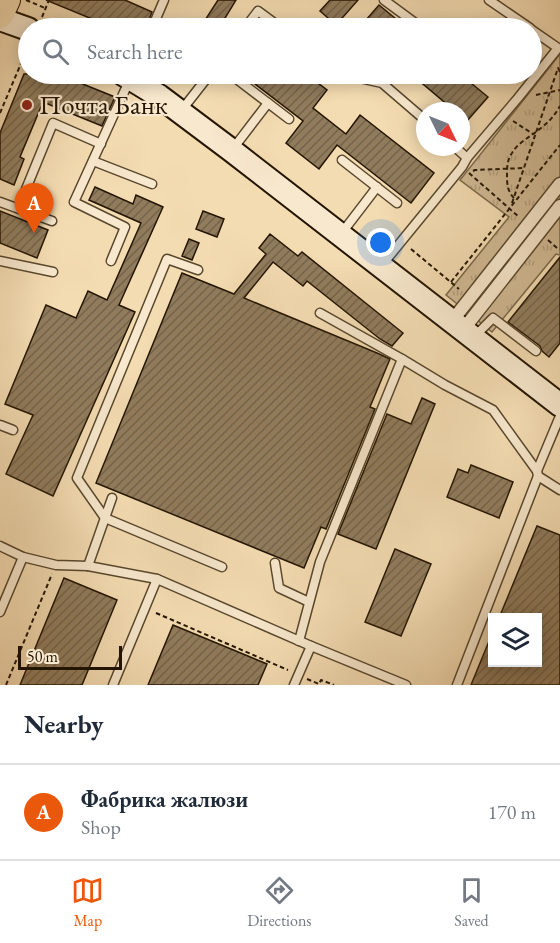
<!DOCTYPE html>
<html lang="en">
<head>
<meta charset="utf-8">
<style>
	body { margin:0; font-family:"EB Garamond",serif; background:#f2f2f3; color:#1f2937 }
	.controls { position:absolute; right:18px; bottom:18px; display:grid; overflow:hidden; border-radius:0px; box-shadow:0 3px 15px #0003 }
	.controls button { width:54px; height:54px; display:grid; place-items:center; padding:0; border:0; border-bottom:2px solid #e0e1e3; background:#fff; color:#1f2937; font:30px sans-serif }
	.compass { position:absolute; left:416px; top:102px; width:54px; height:54px; border-radius:50%; background:#fff; box-shadow:0 3px 15px #0003; rotate:133deg }
	.scale { position:absolute; left:18px; bottom:15px; width:104px; box-sizing:border-box; padding-left:6px; border:3px solid #241501; border-top:0; font-size:16px; line-height:21px; white-space:nowrap; color:#241501; -webkit-text-stroke:4px #f8e8cd; paint-order:stroke }
	.you { position:absolute; left:381px; top:243px; width:21px; height:21px; margin:-15px; border:4px solid #fff; border-radius:50%; background:#1a73e8; box-shadow:0 0 0 9px #1a73e833 }
	.badge { display:grid; place-items:center; width:39px; height:39px; border-radius:50%; background:#ea580c; color:#fff; font-size:20px; font-weight:700 }
	.pin { position:absolute; translate:-50% -50px; filter:drop-shadow(0 2px 3px #0008) }
	.pin::after { content:''; position:absolute; top:32px; width:21px; height:18px; background:inherit; clip-path:polygon(0 0,100% 0,50% 100%) }
	.list { margin:0; padding:0; list-style:none }
	h2 { display:flex; justify-content:space-between; align-items:center; height:78px; margin:0; padding:0 24px; font-size:26px }
	h2 small { font-size:20px; font-weight:400; color:#747a83 }
	.list li { display:grid; grid-template-columns:39px 1fr auto; gap:18px; align-items:center; box-sizing:border-box; height:96px; padding:0 24px; border-top:2px solid #e0e1e3 }
	.list b { display:block; font-size:22px; white-space:nowrap }
	.list p { margin:0; font-size:20px; white-space:nowrap; color:#747a83 }
	.list em { font-size:20px; font-style:normal; color:#747a83 }
	.icon { flex:none; width:33px; height:33px; fill:none; stroke:currentColor; stroke-width:2; stroke-linecap:round; stroke-linejoin:round }
	.map { position:relative; flex:none; width:560px; height:685px; overflow:hidden }
	.search { position:absolute; background:#fff; box-shadow:0 3px 15px #0003; left:18px; right:18px; top:18px; height:66px; display:flex; align-items:center; gap:15px; box-sizing:border-box; padding:0 21px; border-radius:33px; color:#747a83; font-size:22px }
	.sheet { height:174px; background:#fff }
	nav { display:flex; justify-content:space-around; align-items:center; box-sizing:border-box; height:84px; border-top:2px solid #e0e1e3; background:#fff; font-size:16px; color:#747a83 }
	nav a { display:grid; justify-items:center; gap:3px }
	nav .on { color:#ea580c }
	.map>svg:first-child { display:block }
	.park { fill:url(#park-tufts); stroke:#7a684a; stroke-width:1.5 }
	.building { fill:url(#building-hatch); stroke:#241501; stroke-width:1.5 }
	.lines { fill:none; stroke-linecap:round; stroke-linejoin:round }
	.service-casing { stroke:#58472d; stroke-width:11 }
	.pedestrian-casing { stroke:#58472d; stroke-width:15 }
	.secondary-casing { stroke:#241501; stroke-width:26 }
	.primary-casing { stroke:#241501; stroke-width:28 }
	.path { stroke:#241501; stroke-width:2; stroke-dasharray:4.5 3; stroke-linecap:butt }
	.service { stroke:#f8e8cd; stroke-width:8 }
	.pedestrian { stroke:#f8e8cd; stroke-width:12 }
	.secondary { stroke:#f8e8cd; stroke-width:22 }
	.primary { stroke:#f4dcb2; stroke-width:26 }
	.poi-dot { fill:#8f2418; stroke:#f8e8cd; stroke-width:2 }
	.labels { text-anchor:middle; stroke-width:4.5; stroke-linejoin:round; paint-order:stroke }
	.poi-label { font-size:27px; fill:#241501; stroke:#f8e8cd; text-anchor:start }
</style>
</head>
<body>
<div class="map">
<svg width="560" height="685" viewBox="0 0 560 685">
	<defs>
		<pattern id="park-tufts" width="24" height="20" patternUnits="userSpaceOnUse" patternTransform="scale(1.5)"><rect width="24" height="20" fill="#d1ba94"/><path d="M3 7l-1-3M5 7V3M7 7l1-3M15 17l-1-3M17 17v-4M19 17l1-3" fill="none" stroke="#b39f7e"/></pattern>
		<pattern id="building-hatch" width="6" height="6" patternUnits="userSpaceOnUse" patternTransform="scale(1.5)"><rect width="6" height="6" fill="#907c5d"/><path d="M-1 1l2-2M0 6l6-6M5 7l2-2" fill="none" stroke="#75644a"/></pattern>
	</defs>
	<rect width="100%" height="100%" fill="#f4dcb2"/>
	<filter id="stains"><feTurbulence type="fractalNoise" baseFrequency=".00333" numOctaves="4"/><feColorMatrix values="0 0 0 0 .2 0 0 0 0 .09 0 0 0 0 .02 0 0 0 .5 -.17"/></filter>
	<radialGradient id="worn" r=".72"><stop offset=".6" stop-color="#630" stop-opacity="0"/><stop offset="1" stop-color="#630" stop-opacity=".3"/></radialGradient>
	<path class="park" d="M560 54V255L556 254 492 332 446 295 509 217 460 180Z"/>
	<g class="building">
		<path d="M46 0H125L152 12 146 28H114Z"/>
		<path d="M218 0H236L219 28H200Z"/>
		<path d="M330 0H358L336 25 320 11Z"/>
		<path d="M379 5 407 28H359Z"/>
		<path d="M24 74H58L115 97 102 126 43 102 20 157 24 159 14 185 0 179V133Z"/>
		<path d="M242 74H306L327 90 313 108 346 134 360 115 434 173 411 203 337 145 319 169 286 143 303 121Z"/>
		<path d="M411 74H460L488 97 467 121 461 116V111H455Z"/>
		<path d="M95 187 133 204 136 195 163 207 119 305 135 312 53 496 6 474 33 415 5 404 46 305 76 318 88 291 107 300 141 223 89 200Z"/>
		<path d="M0 211 48 230 37 258 0 243Z"/>
		<path d="M203 211 224 219 217 237 196 229Z"/>
		<path d="M270 234 298 256 302 252 403 333 392 346 380 339 307 281 303 286 273 262 244 298 377 353 390 359 370 407 375 409 326 529 321 527 304 568 96 483 182 273 234 294 266 254 259 248Z"/>
		<path d="M189 239 199 243 192 260 182 256Z"/>
		<path d="M560 257V343L549 357 542 351 540 346 508 322Z"/>
		<path d="M422 398 435 404 376 549 338 534 387 414 411 424Z"/>
		<path d="M471 465 513 482 499 518 447 497 458 469 468 473Z"/>
		<path d="M537 526 560 535V685H471L492 634V663H537V618H499Z"/>
		<path d="M395 549 431 564 401 636 365 622Z"/>
		<path d="M64 578 117 600 82 685H20Z"/>
		<path d="M173 625 267 664 258 685H148Z"/>
	</g>
	<g class="lines">
		<defs>
			<g id="service">
				<path d="M384 0 422 28"/>
				<path d="M489 0 530 28"/>
				<path d="M152 28 164 0"/>
				<path d="M245 28 258 11 281 28"/>
				<path d="M230 74 289 119"/>
				<path d="M341 74 382 83 425 120"/>
				<path d="M181 111 210 74"/>
				<path d="M455 147 467 158"/>
				<path d="M232 150 268 103"/>
				<path d="M342 160 397 203"/>
				<path d="M93 161 152 184"/>
				<path d="M26 189 53 123 101 144"/>
				<path d="M0 202 52 221"/>
				<path d="M341 234 377 187"/>
				<path d="M0 261 53 272"/>
				<path d="M111 261 125 227 74 202 130 79"/>
				<path d="M382 265 462 167 467 158 518 98 558 48 532 30"/>
				<path d="M198 270 167 259 77 478 105 518 222 567"/>
				<path d="M320 313 402 359 445 385 493 410 537 471"/>
				<path d="M474 337 493 318 536 351"/>
				<path d="M0 425 13 430"/>
				<path d="M538 476 560 490"/>
				<path d="M0 546 23 557 56 565 88 566 157 579 311 646 406 685"/>
				<path d="M275 563 279 588 309 602"/>
				<path d="M88 566 112 498"/>
				<path d="M0 612 23 557"/>
				<path d="M299 641 320 562 402 359"/>
				<path d="M113 685 157 579"/>
				<path d="M294 685 311 646"/>
				<path d="M457 685 538 476 537 471 560 416"/>
			</g>
			<g id="pedestrian">
				<path d="M452 321 560 184"/>
				<path d="M463 330 560 206"/>
			</g>
			<g id="secondary">
				<path d="M0 19 28 29"/>
				<path d="M123 74 159 96 231 150 560 405"/>
			</g>
			<path id="primary" d="M0 15 7 0"/>
		</defs>
		<use href="#service" class="service-casing"/>
		<use href="#pedestrian" class="pedestrian-casing"/>
		<use href="#secondary" class="secondary-casing"/>
		<use href="#primary" class="primary-casing"/>
		<g class="path">
			<path d="M26 0 45 8"/>
			<path d="M42 17 49 0"/>
			<path d="M536 95 560 90"/>
			<path d="M0 113 28 47"/>
			<path d="M513 121 533 134"/>
			<path d="M473 171 475 170 524 168"/>
			<path d="M469 173 519 217"/>
			<path d="M514 198C508 192 507 185 507 176 507 168 507 160 512 153 518 142 532 136 541 128 549 122 555 115 560 106"/>
			<path d="M512 203 558 68 560 72"/>
			<path d="M548 240 557 248 560 249"/>
			<path d="M411 249 459 289"/>
			<path d="M451 282 560 145"/>
			<path d="M156 613 288 670"/>
			<path d="M307 679 319 684 321 680 334 685"/>
			<path d="M6 685 52 574"/>
		</g>
		<use href="#service" class="service"/>
		<use href="#pedestrian" class="pedestrian"/>
		<use href="#secondary" class="secondary"/>
		<use href="#primary" class="primary"/>
	</g>
	<circle class="poi-dot" cx="27" cy="105" r="6"/>
	<g class="labels">
		<g class="poi-label">
			<text x="39" y="114">Почта Банк</text>
		</g>
	</g>
	<rect width="100%" height="100%" filter="url(#stains)"/>
	<rect width="100%" height="100%" fill="url(#worn)"/>
</svg>
<div class="controls">
<button><svg class="icon" aria-label="layers" viewBox="0 0 24 24"><path d="M12 4l9 5-9 5-9-5zM3 14l9 5 9-5"/></svg></button>
</div>
<svg class="compass" viewBox="-18 -18 36 36"><path d="M0-13l5 13h-10z" fill="#e53935"/><path d="M0 13l5-13h-10z" fill="#747a83"/></svg>
<div class="scale">50 m</div>
<div class="you"></div>
<div class="pin badge" style="left:34px;top:233px">A</div>
<div class="search"><svg class="icon" aria-label="search" viewBox="0 0 24 24"><circle cx="10" cy="10" r="6"/><path d="M15 15l6 6"/></svg>Search here</div>
</div>
<section class="sheet">
<h2>Nearby<small></small></h2>
<ul class="list">
<li><span class="badge">A</span><div><b>Фабрика жалюзи</b><p>Shop</p></div><em>170 m</em></li>
</ul>
</section>
<nav>
<a class="on"><svg class="icon" aria-label="map" viewBox="0 0 24 24"><path d="M3 6l6-2 6 2 6-2v14l-6 2-6-2-6 2zM9 4v14M15 6v14"/></svg>Map</a>
<a><svg class="icon" aria-label="directions" viewBox="0 0 24 24"><path d="M12 3l9 9-9 9-9-9zM9 14v-3h6M13 9l2 2-2 2"/></svg>Directions</a>
<a><svg class="icon" aria-label="saved" viewBox="0 0 24 24"><path d="M7 4h10v16l-5-4-5 4z"/></svg>Saved</a>
</nav>
</body>
</html>
